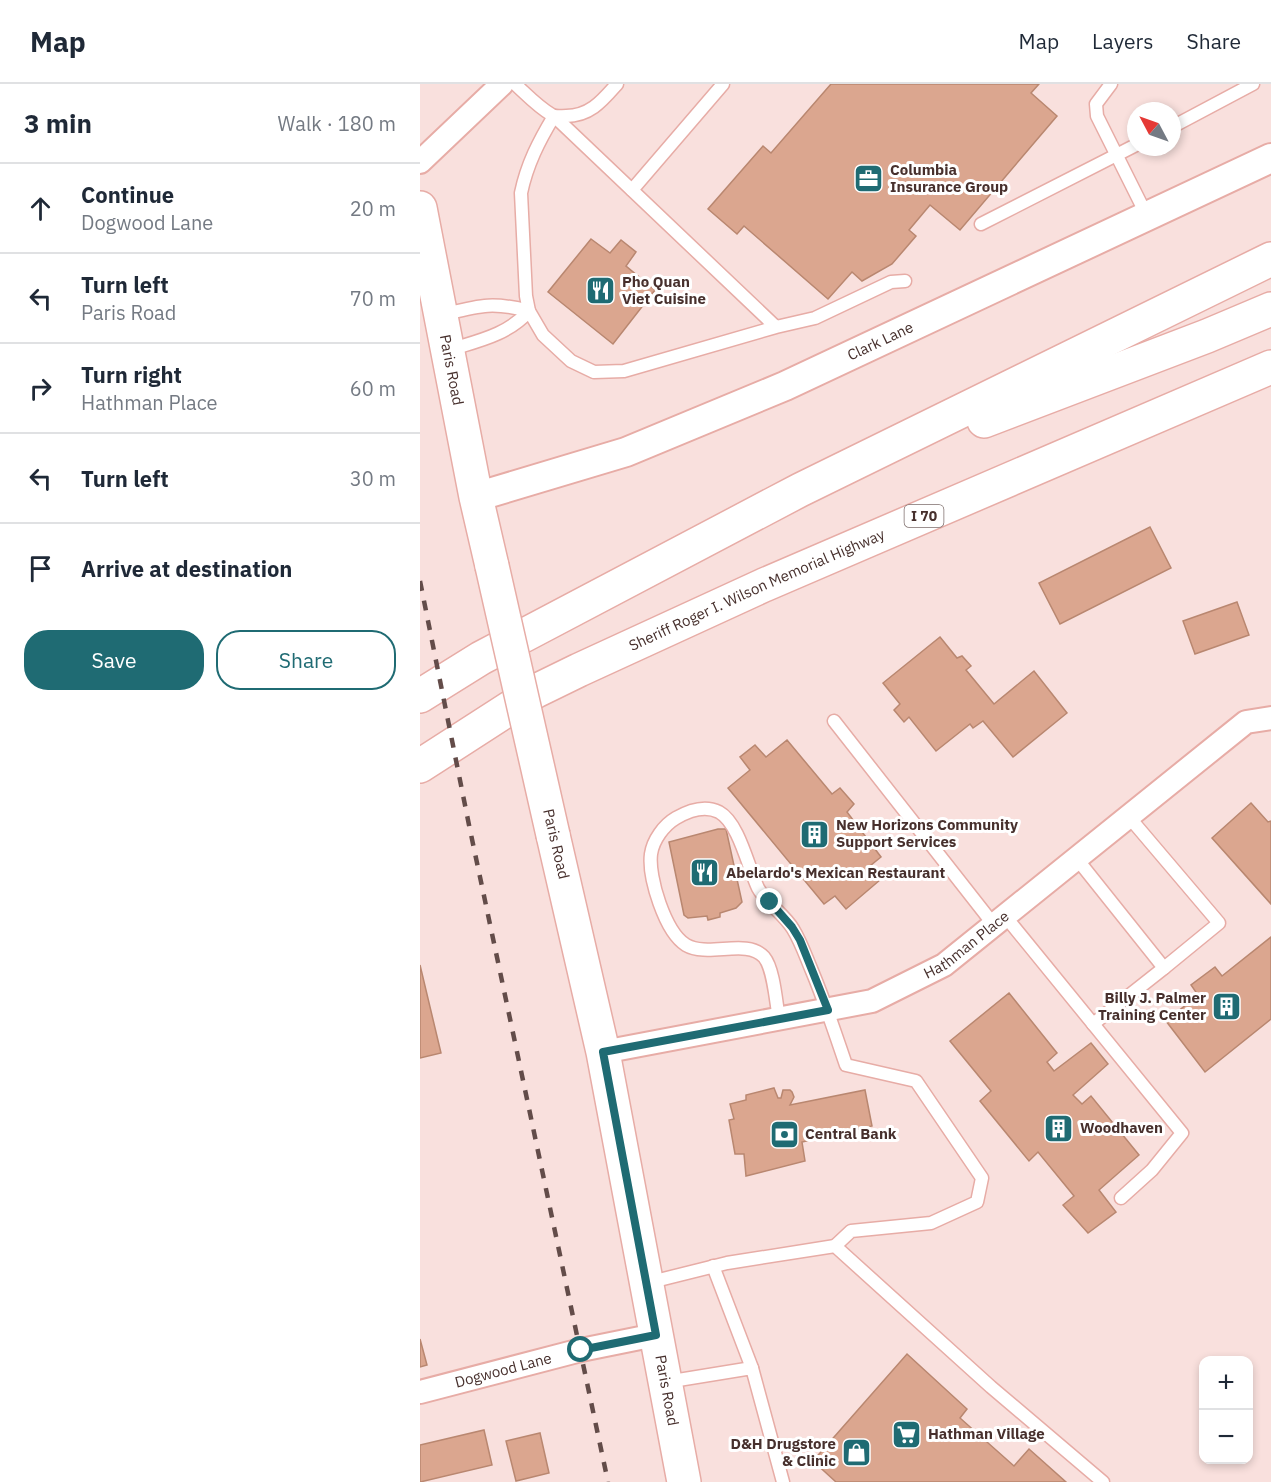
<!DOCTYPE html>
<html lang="en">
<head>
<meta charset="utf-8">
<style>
	body { margin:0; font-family:"IBM Plex Sans",sans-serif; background:#f6f6f7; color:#1f2937 }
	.controls { position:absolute; right:18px; bottom:18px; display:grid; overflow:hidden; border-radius:12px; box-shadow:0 3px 9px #0003 }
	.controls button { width:54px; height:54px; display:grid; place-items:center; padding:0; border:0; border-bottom:2px solid #e0e1e3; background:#fff; color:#1f2937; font:30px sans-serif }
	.compass { position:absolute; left:707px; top:18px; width:54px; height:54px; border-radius:50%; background:#fff; box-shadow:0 3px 9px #0003; rotate:311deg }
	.stop { position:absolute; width:18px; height:18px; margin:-14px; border:4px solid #1f6b73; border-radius:50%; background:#fff }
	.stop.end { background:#1f6b73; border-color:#fff; box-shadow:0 2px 6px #0008 }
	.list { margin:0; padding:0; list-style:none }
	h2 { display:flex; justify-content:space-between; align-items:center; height:78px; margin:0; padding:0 24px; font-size:26px }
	h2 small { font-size:20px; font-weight:400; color:#747a83 }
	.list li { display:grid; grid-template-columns:39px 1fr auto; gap:18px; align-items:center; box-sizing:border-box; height:90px; padding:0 24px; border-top:2px solid #e0e1e3 }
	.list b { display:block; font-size:22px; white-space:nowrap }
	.list p { margin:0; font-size:20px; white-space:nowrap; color:#747a83 }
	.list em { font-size:20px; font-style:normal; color:#747a83 }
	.actions { display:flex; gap:12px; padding:18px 24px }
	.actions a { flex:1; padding:14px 0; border:2px solid #1f6b73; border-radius:24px; text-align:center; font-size:21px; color:#1f6b73 }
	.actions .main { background:#1f6b73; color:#fff }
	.icon { flex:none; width:33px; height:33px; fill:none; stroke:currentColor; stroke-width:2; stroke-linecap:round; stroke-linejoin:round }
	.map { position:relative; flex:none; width:851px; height:1398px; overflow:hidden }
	header { display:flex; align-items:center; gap:36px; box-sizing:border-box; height:84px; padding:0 30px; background:#fff; border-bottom:2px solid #e0e1e3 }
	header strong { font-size:28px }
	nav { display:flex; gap:33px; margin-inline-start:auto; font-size:21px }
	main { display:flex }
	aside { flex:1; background:#fff }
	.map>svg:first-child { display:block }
	.building { fill:#dba68f; stroke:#b98770; stroke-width:1.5 }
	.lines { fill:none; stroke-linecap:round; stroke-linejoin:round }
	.service-casing { stroke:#e7aca6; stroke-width:15 }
	.minor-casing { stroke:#e7aca6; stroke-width:26 }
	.tertiary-casing { stroke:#e7aca6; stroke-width:32 }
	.secondary-casing { stroke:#e7aca6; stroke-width:36 }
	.motorway-casing { stroke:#e7aca6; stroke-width:36 }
	.service { stroke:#fff; stroke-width:12 }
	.minor { stroke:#fff; stroke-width:22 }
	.tertiary { stroke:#fff; stroke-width:28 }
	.secondary { stroke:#fff; stroke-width:33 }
	.motorway { stroke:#fff; stroke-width:33 }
	.rail { stroke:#634c49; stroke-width:4.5; stroke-dasharray:10 10; stroke-linecap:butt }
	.secondary-bridge-casing { stroke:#e7aca6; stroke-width:36; stroke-linecap:butt }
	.secondary-bridge { stroke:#fff; stroke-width:33 }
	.route { stroke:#1f6b73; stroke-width:8 }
	.labels { text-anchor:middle; stroke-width:6; stroke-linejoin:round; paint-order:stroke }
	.shield { fill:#fff; stroke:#7e6e6c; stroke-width:1.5 }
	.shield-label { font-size:14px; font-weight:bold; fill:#47302d }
	.poi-label { font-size:15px; font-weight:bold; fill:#47302d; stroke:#fff; text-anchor:start }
	.street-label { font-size:15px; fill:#47302d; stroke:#fff }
</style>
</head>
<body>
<header>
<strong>Map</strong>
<nav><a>Map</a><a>Layers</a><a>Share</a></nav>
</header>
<main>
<aside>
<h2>3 min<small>Walk · 180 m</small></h2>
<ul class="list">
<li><svg class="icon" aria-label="ahead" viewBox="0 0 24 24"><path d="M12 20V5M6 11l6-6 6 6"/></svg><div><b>Continue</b><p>Dogwood Lane</p></div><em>20 m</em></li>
<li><svg class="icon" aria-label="left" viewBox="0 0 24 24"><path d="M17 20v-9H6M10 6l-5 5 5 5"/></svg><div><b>Turn left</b><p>Paris Road</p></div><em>70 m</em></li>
<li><svg class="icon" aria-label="right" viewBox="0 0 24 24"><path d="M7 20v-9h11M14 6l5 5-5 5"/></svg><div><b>Turn right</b><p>Hathman Place</p></div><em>60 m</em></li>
<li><svg class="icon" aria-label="left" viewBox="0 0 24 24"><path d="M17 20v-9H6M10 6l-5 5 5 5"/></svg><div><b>Turn left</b></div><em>30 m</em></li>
<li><svg class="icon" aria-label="arrive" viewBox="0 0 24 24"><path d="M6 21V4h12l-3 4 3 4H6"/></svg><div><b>Arrive at destination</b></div></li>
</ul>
<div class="actions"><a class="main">Save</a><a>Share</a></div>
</aside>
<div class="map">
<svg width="851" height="1398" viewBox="0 0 851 1398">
	<rect width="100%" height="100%" fill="#f9e0dd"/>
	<g class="building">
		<path d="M411 0H619L611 9 637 32 540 146 510 121 489 146 496 152 472 180 442 197 432 188 408 215 324 142 317 150 288 125 343 62 351 69Z"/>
		<path d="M171 155 190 169 201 156 216 168 206 182 235 206 193 260 128 208Z"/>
		<path d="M730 443 751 484 640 540 619 499Z"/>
		<path d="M817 518 829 551 775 570 763 537Z"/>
		<path d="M520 553 537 574 542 572 551 582 546 586 574 620 614 587 647 629 593 673 563 637 553 644 550 640 516 667 489 633 484 638 474 626 480 620 463 599Z"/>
		<path d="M367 656 412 710 420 704 434 720 427 728 461 773 450 782 460 796 426 825 415 812 404 820 308 704 330 686 320 673 335 661 346 673Z"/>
		<path d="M831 719 848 738 851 737V820L792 754Z"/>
		<path d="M298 745H306L322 818 316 824 300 829V833L288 836 287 832 268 834 264 831 249 758Z"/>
		<path d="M851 853V935L785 988 746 937 778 911 771 901 795 883 802 892Z"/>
		<path d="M0 881 21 969 0 974Z"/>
		<path d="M589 909 637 969 627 978 634 987 671 959 688 980 653 1011 662 1020 671 1012 719 1071 679 1106 696 1128 668 1149 643 1121 654 1112 618 1068 609 1077 560 1017 571 1007 530 957Z"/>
		<path d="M354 1004 358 1014H361L363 1006H370L372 1008 374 1013 370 1021 445 1006 452 1042 382 1058 385 1077 326 1092 324 1070H315L309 1036 314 1035 310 1020 326 1016V1011Z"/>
		<path d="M0 1255 7 1281 0 1283Z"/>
		<path d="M487 1270 547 1325 540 1334 594 1382 609 1365 646 1398H416L393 1377Z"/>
		<path d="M64 1346 72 1381 0 1398V1361Z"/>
		<path d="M120 1349 129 1389 96 1397 86 1357Z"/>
	</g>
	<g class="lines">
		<defs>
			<g id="service">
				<path d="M95 0C107 11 118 23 132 31 136 33 141 32 146 32 170 32 182 17 197 0"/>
				<path d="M691 0 676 20 677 32 727 132"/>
				<path d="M752 43 833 0"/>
				<path d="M212 106 303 0"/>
				<path d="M561 140 716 61"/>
				<path d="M21 231C58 222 71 217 109 227 88 251 57 257 29 266"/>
				<path d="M356 243 134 32C119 57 107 80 101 109L106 212 109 227 123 251 151 277 174 288 204 287 356 243 395 234 471 198 485 197"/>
				<path d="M414 637 574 841"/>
				<path d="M657 775 744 884 799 839 709 733"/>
				<path d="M585 832 762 1049 732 1086 701 1114"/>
				<path d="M359 935C356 919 354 885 344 873 327 854 288 874 266 861 245 848 228 793 231 770 233 756 244 741 256 734 268 727 285 721 299 728 319 739 328 783 338 804 346 819 364 830 373 845 381 858 386 873 392 887 405 918 415 949 426 981L496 997 562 1094 557 1118 511 1139 431 1147 415 1162"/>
				<path d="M673 940 744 884"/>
				<path d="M293 1182 332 1284"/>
				<path d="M227 1199 307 1179 415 1162 571 1303 683 1398"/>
				<path d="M246 1298 332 1284 363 1398"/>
			</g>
			<g id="minor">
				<path d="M0 78 82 0"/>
				<path id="s1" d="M183 968 452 917 524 881 826 638 851 634"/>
				<path id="s2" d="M0 1308 161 1266 235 1251"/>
			</g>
			<g id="tertiary">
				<path id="s3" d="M56 413 206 368 365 302 851 74"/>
			</g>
			<g id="secondary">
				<path id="s4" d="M0 124 56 413 72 482"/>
				<path id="s5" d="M133 751 183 968 264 1398"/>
			</g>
			<g id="motorway">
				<path d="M564 337 787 252 851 225"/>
				<path d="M0 612 61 574 380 406 851 175"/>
				<path id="s6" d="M0 682 116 607 159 586 344 501 851 283"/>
			</g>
		</defs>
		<use href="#service" class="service-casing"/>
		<use href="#minor" class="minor-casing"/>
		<use href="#tertiary" class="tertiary-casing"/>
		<use href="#secondary" class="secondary-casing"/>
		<use href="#motorway" class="motorway-casing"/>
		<use href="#service" class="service"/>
		<use href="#minor" class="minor"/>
		<use href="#tertiary" class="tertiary"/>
		<use href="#secondary" class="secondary"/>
		<use href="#motorway" class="motorway"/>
		<path class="rail" d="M0 497 49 741 188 1398"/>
		<defs>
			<path id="secondary-bridge" d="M72 482 133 751"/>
		</defs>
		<use href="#secondary-bridge" class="secondary-bridge-casing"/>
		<use href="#secondary-bridge" class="secondary-bridge"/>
	</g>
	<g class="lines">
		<path class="route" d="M161 1266 236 1251 183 968 408 926 380 856 372 843 350 818"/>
	</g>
	<defs>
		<symbol id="office-square" viewBox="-11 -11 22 22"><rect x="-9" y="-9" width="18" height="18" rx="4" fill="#1f6b73" stroke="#fff"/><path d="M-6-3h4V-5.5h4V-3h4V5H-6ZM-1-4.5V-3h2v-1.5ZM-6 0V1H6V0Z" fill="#fff"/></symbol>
		<symbol id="restaurant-square" viewBox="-11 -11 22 22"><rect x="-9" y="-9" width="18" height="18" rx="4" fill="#1f6b73" stroke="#fff"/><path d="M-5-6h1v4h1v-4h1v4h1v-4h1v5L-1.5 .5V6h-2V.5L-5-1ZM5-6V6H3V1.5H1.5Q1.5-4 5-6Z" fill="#fff"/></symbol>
		<symbol id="building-square" viewBox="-11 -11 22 22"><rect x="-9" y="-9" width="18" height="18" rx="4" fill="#1f6b73" stroke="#fff"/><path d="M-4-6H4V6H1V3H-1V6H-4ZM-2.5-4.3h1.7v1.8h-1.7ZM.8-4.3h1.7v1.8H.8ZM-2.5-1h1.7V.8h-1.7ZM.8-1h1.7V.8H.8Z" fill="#fff"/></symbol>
		<symbol id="bank-square" viewBox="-11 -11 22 22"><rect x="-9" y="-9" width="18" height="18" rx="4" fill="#1f6b73" stroke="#fff"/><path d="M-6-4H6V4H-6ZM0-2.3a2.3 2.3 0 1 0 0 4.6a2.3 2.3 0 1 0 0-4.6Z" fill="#fff"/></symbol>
		<symbol id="supermarket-square" viewBox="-11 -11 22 22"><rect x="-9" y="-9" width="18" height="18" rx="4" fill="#1f6b73" stroke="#fff"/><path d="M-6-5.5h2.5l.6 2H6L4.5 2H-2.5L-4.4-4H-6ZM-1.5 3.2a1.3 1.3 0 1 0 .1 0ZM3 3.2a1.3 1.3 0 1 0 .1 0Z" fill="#fff"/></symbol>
		<symbol id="shop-square" viewBox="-11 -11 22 22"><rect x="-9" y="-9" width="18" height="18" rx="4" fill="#1f6b73" stroke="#fff"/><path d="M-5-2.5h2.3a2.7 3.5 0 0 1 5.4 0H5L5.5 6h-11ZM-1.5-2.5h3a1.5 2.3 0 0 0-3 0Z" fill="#fff"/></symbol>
	</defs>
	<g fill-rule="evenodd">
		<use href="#office-square" x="432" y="78" width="33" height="33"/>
		<use href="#restaurant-square" x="164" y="190" width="33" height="33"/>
		<use href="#building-square" x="378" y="734" width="33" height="33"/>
		<use href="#restaurant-square" x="268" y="772" width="33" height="33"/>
		<use href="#building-square" x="790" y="906" width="33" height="33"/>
		<use href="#building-square" x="622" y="1028" width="33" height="33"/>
		<use href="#bank-square" x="348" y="1034" width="33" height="33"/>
		<use href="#supermarket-square" x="470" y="1334" width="33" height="33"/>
		<use href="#shop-square" x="420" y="1352" width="33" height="33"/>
	</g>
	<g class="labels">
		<rect class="shield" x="484.5" y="421" width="39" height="22" rx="4.5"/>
		<g class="shield-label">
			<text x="504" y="437">I 70</text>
		</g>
		<g class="poi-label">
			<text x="470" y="91">Columbia<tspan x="470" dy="17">Insurance Group</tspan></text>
			<text x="202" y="203">Pho Quan<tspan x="202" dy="17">Viet Cuisine</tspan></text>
			<text x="416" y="746">New Horizons Community<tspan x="416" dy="17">Support Services</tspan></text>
			<text x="306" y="794">Abelardo's Mexican Restaurant</text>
			<text x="786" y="919" text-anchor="end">Billy J. Palmer<tspan x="786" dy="17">Training Center</tspan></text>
			<text x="660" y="1049">Woodhaven</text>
			<text x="385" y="1055">Central Bank</text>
			<text x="508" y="1355">Hathman Village</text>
			<text x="416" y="1365" text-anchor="end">D&amp;H Drugstore<tspan x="416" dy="17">&amp; Clinic</tspan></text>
		</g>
		<g class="street-label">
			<text dy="5" stroke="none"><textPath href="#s3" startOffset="434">Clark Lane</textPath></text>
			<text dy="5" stroke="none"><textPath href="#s4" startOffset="165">Paris Road</textPath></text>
			<text dy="5" stroke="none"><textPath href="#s6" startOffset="381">Sheriff Roger I. Wilson Memorial Highway</textPath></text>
			<text transform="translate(136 760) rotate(77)" y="5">Paris Road</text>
			<text dy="5" stroke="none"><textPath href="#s1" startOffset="384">Hathman Place</textPath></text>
			<text dy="5" stroke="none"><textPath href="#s2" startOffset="86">Dogwood Lane</textPath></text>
			<text dy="5" stroke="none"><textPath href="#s5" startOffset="567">Paris Road</textPath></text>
		</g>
	</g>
</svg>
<div class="controls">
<button>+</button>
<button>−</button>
</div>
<svg class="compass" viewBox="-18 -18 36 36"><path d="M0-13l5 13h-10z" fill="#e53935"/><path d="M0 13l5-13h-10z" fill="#747a83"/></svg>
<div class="stop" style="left:161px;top:1266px"></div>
<div class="stop end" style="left:350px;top:818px"></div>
</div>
</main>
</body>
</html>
